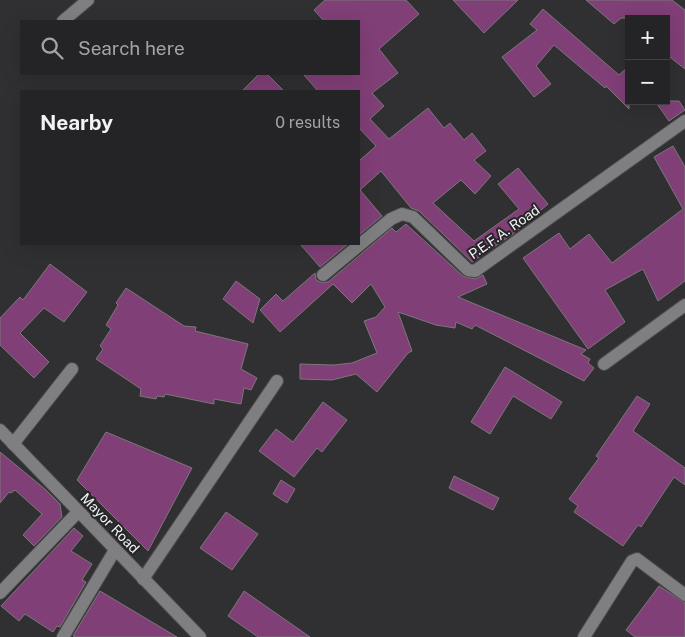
<!DOCTYPE html>
<html lang="en">
<head>
<meta charset="utf-8">
<style>
	body { margin:0; font-family:"Public Sans",sans-serif; background:#2c2b2d; color:#f1f3f6 }
	.controls { position:absolute; right:15px; top:15px; display:grid; overflow:hidden; border-radius:0px; box-shadow:0 5px 20px #0002 }
	.controls button { width:45px; height:45px; display:grid; place-items:center; padding:0; border:0; border-bottom:1px solid #414042; background:#242325; color:#f1f3f6; font:25px sans-serif }
	.list { margin:0; padding:0; list-style:none }
	h2 { display:flex; justify-content:space-between; align-items:center; height:65px; margin:0; padding:0 20px; font-size:21px }
	h2 small { font-size:16px; font-weight:400; color:#a3a4a7 }
	.icon { flex:none; width:28px; height:28px; fill:none; stroke:currentColor; stroke-width:2; stroke-linecap:round; stroke-linejoin:round }
	.map { position:relative; flex:none; width:685px; height:637px; overflow:hidden }
	.search { position:absolute; background:#242325; box-shadow:0 5px 20px #0002; left:20px; top:20px; width:340px; height:55px; display:flex; align-items:center; gap:12px; box-sizing:border-box; padding:0 18px; border-radius:0px; color:#a3a4a7; font-size:19px }
	.panel { position:absolute; background:#242325; box-shadow:0 5px 20px #0002; left:20px; top:90px; width:340px; height:155px; border-radius:0px }
	.map>svg:first-child { display:block }
	.building { fill:#803f77; stroke:#7b787a }
	.lines { fill:none; stroke-linecap:round; stroke-linejoin:round }
	.street-casing { stroke:#4c4b4d; stroke-width:14 }
	.street { stroke:#7f7e80; stroke-width:12 }
	.labels { text-anchor:middle; stroke-width:4; stroke-linejoin:round; paint-order:stroke }
	.street-label { font-size:14px; fill:#f2f1f3; stroke:#262527 }
</style>
</head>
<body>
<div class="map">
<svg width="685" height="637" viewBox="0 0 685 637">
	<rect width="100%" height="100%" fill="#302f31"/>
	<g class="building">
		<path d="M325 0H406L419 14 379 49 398 73 372 93 384 106 370 119 389 139 428 108 444 128 450 123 464 140 472 133 486 151 474 160 491 176 475 194 461 180 433 203 474 241 519 209 498 184 518 168 548 204 513 234 472 262 419 211 411 208 381 171 360 190 382 216 359 235V161L376 146 359 128V91H318L303 74H359V21H324L314 10Z"/>
		<path d="M453 0H518L484 33Z"/>
		<path d="M586 0H672L685 10V69L666 54V19L621 18 614 24Z"/>
		<path d="M543 9 619 75 629 66V109L606 86 605 88 554 45 536 66 551 84 534 97 502 57 537 30 530 24Z"/>
		<path d="M259 74H267L284 91H242Z"/>
		<path d="M655 101H679L685 110 669 121Z"/>
		<path d="M673 146 685 167V281L658 301 643 269 605 290 625 322 588 349 523 258 559 233 570 249 589 234 612 263 683 209 654 157Z"/>
		<path d="M406 224 463 276 475 279 483 275 487 284 458 297 586 350 581 354 590 359 588 363 594 368 584 381 475 325 472 329 456 322 455 328 436 325 398 312 412 351 408 353 377 392 356 374 332 380 300 379V364L334 365 352 363 377 353 364 321 376 317 385 307 371 284 352 303 333 284 280 332 260 310 276 294 283 301 315 273 316 280 320 282H328L392 228 396 232Z"/>
		<path d="M300 244H348L320 267Z"/>
		<path d="M50 264 87 292 64 322 44 308 20 333 49 362 34 378 0 345V318L20 297 23 300Z"/>
		<path d="M236 281 260 299 253 323 223 299Z"/>
		<path d="M126 288 184 326 196 327 195 331 248 344 241 369 257 378 251 390 244 388 241 404 214 399V404L165 394 164 397 157 396 156 399 140 396 141 389 96 359 103 349 100 346 111 329 106 325 118 305 116 303Z"/>
		<path d="M505 367 562 402 551 419 513 396 490 434 471 422Z"/>
		<path d="M637 396 650 404 633 431 685 468V485L674 477 641 527 638 525 623 546 574 512 578 506 569 499 599 458 596 456Z"/>
		<path d="M323 402 347 420 322 452 317 448 294 477 259 451 276 429 293 442Z"/>
		<path d="M106 432 192 468 148 551 77 480Z"/>
		<path d="M0 452 45 489 60 504 62 517 34 546 23 535 42 514 15 490 11 493 9 492 0 503Z"/>
		<path d="M454 476 499 498 493 510 449 488Z"/>
		<path d="M281 480 295 489 287 503 273 494Z"/>
		<path d="M226 512 258 534 232 570 200 548Z"/>
		<path d="M74 528 83 536 71 551 92 564 82 580 86 582 60 627 57 626 53 632 25 614 19 621 1 606Z"/>
		<path d="M659 586 685 603V637H635L626 630Z"/>
		<path d="M100 591 177 637H76L73 636Z"/>
		<path d="M244 591 310 637H258L228 616Z"/>
	</g>
	<g class="lines">
		<defs>
			<g id="street">
				<path d="M63 21 88 0"/>
				<path d="M323 275 391 219 402 214 413 217 468 270 475 271 685 121"/>
				<path d="M604 364 685 305"/>
				<path d="M0 430 200 637"/>
				<path d="M13 444 72 369"/>
				<path d="M143 579 277 381"/>
				<path d="M0 593 78 512"/>
				<path d="M63 637 115 550"/>
				<path d="M584 637 632 561 637 559 685 595"/>
			</g>
		</defs>
		<use href="#street" class="street-casing"/>
		<use href="#street" class="street"/>
	</g>
	<g class="labels">
		<g class="street-label">
			<text transform="translate(504 232) rotate(-35)" y="5">P.E.F.A. Road</text>
			<text transform="translate(110 523) rotate(46)" y="5">Mayor Road</text>
		</g>
	</g>
</svg>
<div class="controls">
<button>+</button>
<button>−</button>
</div>
<div class="search"><svg class="icon" aria-label="search" viewBox="0 0 24 24"><circle cx="10" cy="10" r="6"/><path d="M15 15l6 6"/></svg>Search here</div>
<section class="panel">
<h2>Nearby<small>0 results</small></h2>
<ul class="list">
</ul>
</section>
</div>
</body>
</html>
